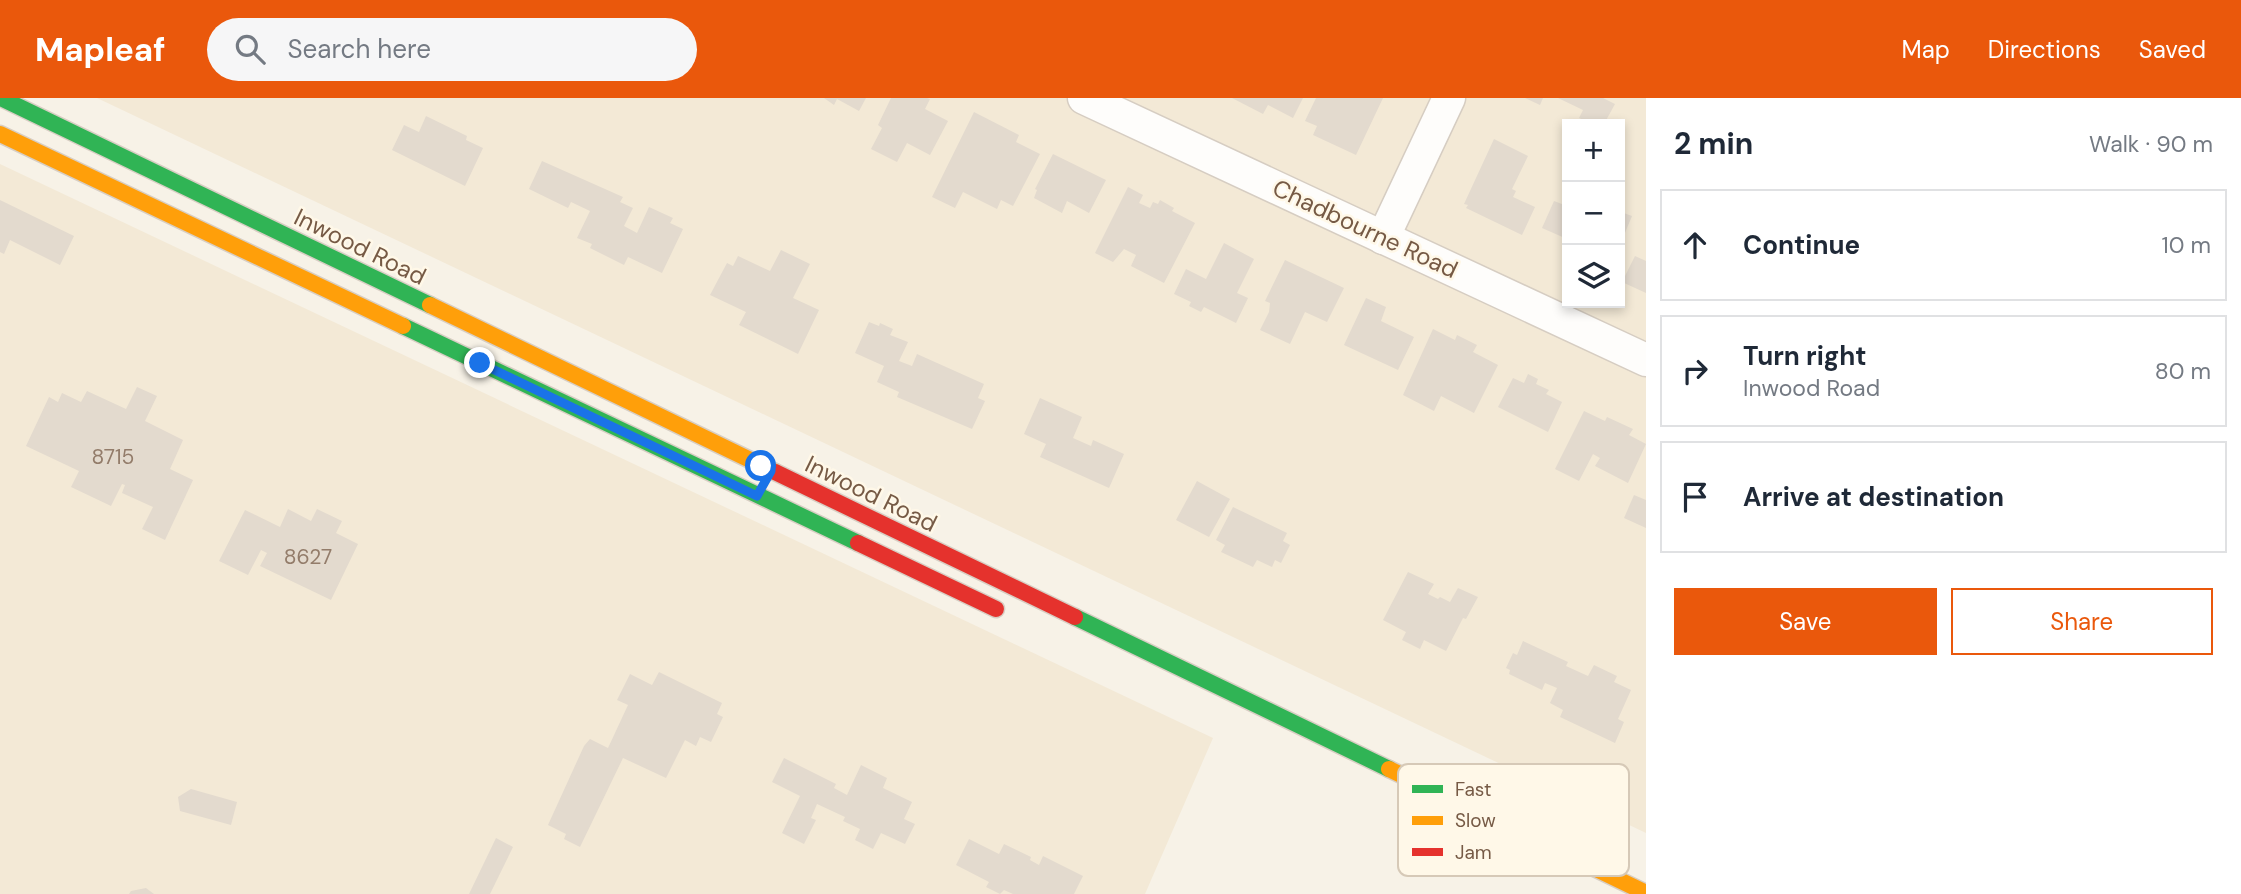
<!DOCTYPE html>
<html lang="en">
<head>
<meta charset="utf-8">
<style>
	body { margin:0; font-family:"DM Sans",sans-serif; background:#f6f6f7; color:#1f2937 }
	.controls { position:absolute; right:21px; top:21px; display:grid; overflow:hidden; border-radius:0px; box-shadow:0 4px 10px #0003 }
	.controls button { width:63px; height:63px; display:grid; place-items:center; padding:0; border:0; border-bottom:2px solid #e0e1e3; background:#fff; color:#1f2937; font:35px sans-serif }
	.stop { position:absolute; width:21px; height:21px; margin:-16px; border:5px solid #1a73e8; border-radius:50%; background:#fff }
	.stop.end { background:#1a73e8; border-color:#fff; box-shadow:0 2px 7px #0008 }
	.list { margin:0; padding:0; list-style:none }
	h2 { display:flex; justify-content:space-between; align-items:center; height:91px; margin:0; padding:0 28px; font-size:30px }
	h2 small { font-size:23px; font-weight:400; color:#747a83 }
	.list li { display:grid; grid-template-columns:46px 1fr auto; gap:21px; align-items:center; box-sizing:border-box; height:112px; margin:0 14px 14px; padding:0 14px; border:2px solid #e0e1e3; border-radius:0px }
	.list b { display:block; font-size:26px; white-space:nowrap }
	.list p { margin:0; font-size:23px; white-space:nowrap; color:#747a83 }
	.list em { font-size:23px; font-style:normal; color:#747a83 }
	.actions { display:flex; gap:14px; padding:21px 28px }
	.actions a { flex:1; padding:16px 0; border:2px solid #ea580c; border-radius:0px; text-align:center; font-size:24px; color:#ea580c }
	.actions .main { background:#ea580c; color:#fff }
	.icon { flex:none; width:38px; height:38px; fill:none; stroke:currentColor; stroke-width:2; stroke-linecap:round; stroke-linejoin:round }
	.map { position:relative; flex:none; width:1646px; height:796px; overflow:hidden }
	header { display:flex; align-items:center; gap:42px; box-sizing:border-box; height:98px; padding:0 35px; background:#ea580c; color:#fff }
	header strong { font-size:33px }
	nav { display:flex; gap:38px; margin-inline-start:auto; font-size:24px }
	.search { width:490px; height:63px; background:#f6f6f7; display:flex; align-items:center; gap:18px; box-sizing:border-box; padding:0 24px; border-radius:38px; color:#747a83; font-size:26px }
	main { display:flex }
	aside { flex:1; background:#fff }
	.map>svg:first-child { display:block }
	.residential { fill:#f3e9d6; fill-rule:evenodd }
	.building { fill:#e3dace }
	.lines { fill:none; stroke-linecap:round; stroke-linejoin:round }
	.street-casing { stroke:#d6cdc2; stroke-width:35 }
	.fast-casing { stroke:#d8cec3; stroke-width:19 }
	.slow-casing { stroke:#d8cec3; stroke-width:19 }
	.jam-casing { stroke:#d8cec3; stroke-width:19 }
	.street { stroke:#fefdfb; stroke-width:32 }
	.fast { stroke:#30b455; stroke-width:16 }
	.slow { stroke:#ff9f0a; stroke-width:16 }
	.jam { stroke:#e5322d; stroke-width:16 }
	.route { stroke:#1a73e8; stroke-width:9 }
	.labels { text-anchor:middle; stroke-width:5; stroke-linejoin:round; paint-order:stroke }
	.number-label { font-size:21px; fill:#937c6a }
	.street-label { font-size:24px; fill:#765a45; stroke:#fff8e8 }
	.key { fill:#fff8e8; stroke:#d6c9b7; stroke-width:2 }
	.key-label { font-size:19px; fill:#765a45 }
</style>
</head>
<body>
<header>
<strong>Mapleaf</strong>
<div class="search"><svg class="icon" aria-label="search" viewBox="0 0 24 24"><circle cx="10" cy="10" r="6"/><path d="M15 15l6 6"/></svg>Search here</div>
<nav><a>Map</a><a>Directions</a><a>Saved</a></nav>
</header>
<main>
<div class="map">
<svg width="1646" height="796" viewBox="0 0 1646 796">
	<rect width="100%" height="100%" fill="#f7f2e7"/>
	<g class="residential">
		<path d="M97 0H1646V735ZM1567 26H1620V205H1567Z"/>
		<path d="M0 66 1213 640 1145 796H0Z"/>
	</g>
	<g class="building">
		<path d="M824 0H866L859 13 837 1 834 7Z"/>
		<path d="M891 0H927L930 1 925 11 948 23 930 57 907 45 897 64 871 51 882 30 878 27Z"/>
		<path d="M1232 0H1303L1293 20 1268 7 1263 16Z"/>
		<path d="M1316 0H1383L1356 57 1313 37 1317 28 1305 23Z"/>
		<path d="M1525 0H1543L1540 7Z"/>
		<path d="M1558 0H1603L1615 6 1604 26H1593L1579 20 1583 12Z"/>
		<path d="M974 14 1019 37 1016 44 1040 56 1013 108 1001 102 997 111 963 94 955 110 932 99Z"/>
		<path d="M426 18 467 38 466 42 483 50 465 88 392 52 404 27 419 34Z"/>
		<path d="M1494 41 1528 58 1512 91 1516 93 1513 99 1535 109 1522 137 1466 110 1468 107 1464 106Z"/>
		<path d="M1053 56 1106 82 1089 115 1067 103 1062 115 1034 100 1037 92 1035 91Z"/>
		<path d="M542 63 623 99 620 104 633 110 624 128 637 135 649 109 673 120 670 125 683 131 662 175 628 159 624 167 590 150 592 146 577 140 590 113 571 104 568 110 529 91Z"/>
		<path d="M1128 89 1143 97 1139 105 1150 110 1153 104 1158 106 1160 102 1174 110 1172 113 1195 125 1164 185 1131 168 1136 157 1124 151 1113 164 1095 155Z"/>
		<path d="M0 102 74 138 60 167 10 142 4 156 0 154Z"/>
		<path d="M1554 103 1567 108V141L1542 130Z"/>
		<path d="M1620 103 1624 105 1621 114 1632 118 1620 147Z"/>
		<path d="M1224 145 1254 161 1237 195 1248 200 1236 225 1204 209 1201 214 1189 208 1191 204 1174 196 1186 171 1206 181Z"/>
		<path d="M781 152 810 166 793 200 819 212 798 256 739 227 746 214 710 197 727 165 733 168 738 158 770 173Z"/>
		<path d="M1635 158 1646 163V195L1622 184Z"/>
		<path d="M1285 162 1344 190 1327 224 1305 214 1290 246 1260 232 1269 214 1270 205 1265 203Z"/>
		<path d="M1366 200 1386 209 1381 223 1414 239 1398 272 1344 247Z"/>
		<path d="M869 224 879 228 880 225 893 231 890 237 908 244 899 263 912 268 917 256 984 286 978 300 985 303 972 331 897 299 899 294 877 284 884 268 855 255Z"/>
		<path d="M1433 231 1455 242 1457 237 1477 247 1473 254 1498 267 1474 315 1441 298 1434 313 1403 297Z"/>
		<path d="M1528 276 1538 281 1536 286 1549 292 1546 296 1562 304 1548 334 1498 309 1513 280 1524 285Z"/>
		<path d="M137 289 157 298 145 323 183 342 170 371 193 382 165 442 142 431 153 409 122 395 125 387 122 386 111 408 71 389 79 373 26 348 49 299 58 304 62 295 81 304 87 293 126 311Z"/>
		<path d="M1040 300 1082 319 1073 340 1091 348 1093 342 1124 356 1109 390 1040 359 1046 346 1024 336Z"/>
		<path d="M1584 313 1605 323 1607 319 1633 331 1629 337 1646 346 1628 385 1595 368 1600 360 1593 356 1579 383 1555 371Z"/>
		<path d="M1197 383 1230 401 1209 439 1176 422Z"/>
		<path d="M1634 397 1646 402V430L1624 420Z"/>
		<path d="M1233 409 1287 435 1283 443 1290 447 1281 465 1275 462 1272 469 1257 462 1253 469 1221 454 1225 447 1216 442Z"/>
		<path d="M288 411 311 423 317 411 342 423 336 435 358 446 331 502 260 468 267 455 261 452 248 477 219 463 245 412 280 429Z"/>
		<path d="M1408 474 1434 486 1428 496 1438 501 1440 499 1450 504 1458 490 1478 499 1466 521 1463 520 1446 553 1424 542 1420 551 1402 542 1406 534 1383 522Z"/>
		<path d="M1523 543 1568 564 1566 568 1588 578 1594 567 1617 578 1614 584 1631 592 1618 621 1624 624 1615 645 1560 619 1563 612 1550 605 1557 590 1545 585 1542 592 1509 576 1510 572 1506 570 1513 555 1517 557Z"/>
		<path d="M659 574 722 605 717 616 723 619 711 644 700 639 696 648 685 642 666 680 623 660 580 749 564 741 566 736 548 727 584 648 590 641 608 650 628 607 617 602 630 576 652 587Z"/>
		<path d="M784 660 836 686 834 690 847 697 861 667 887 680 883 690 912 704 904 721 915 726 905 746 881 735 873 751 855 742 860 731 843 723 845 719 817 706 811 720 816 722 804 746 782 735 800 698 772 684Z"/>
		<path d="M191 691 237 704 231 727 180 713 178 699Z"/>
		<path d="M496 740 513 749 490 796H469Z"/>
		<path d="M969 741 999 756 1004 746 1031 759 1030 762 1039 767 1043 758 1083 778 1074 796H1013L1004 792 1000 796 986 789 989 784 956 767Z"/>
		<path d="M146 790 154 796H129L131 793Z"/>
	</g>
	<g class="lines">
		<defs>
			<g id="street">
				<path d="M1084 0 1646 262"/>
				<path d="M1383 140 1449 0"/>
			</g>
			<g id="fast">
				<path d="M1 0 430 207"/>
				<path d="M403 228 858 445"/>
				<path d="M1075 519 1389 671"/>
			</g>
			<g id="slow">
				<path d="M0 36 403 228"/>
				<path d="M430 207 775 374"/>
				<path d="M1389 671 1646 795"/>
			</g>
			<g id="jam">
				<path d="M775 374 1075 519"/>
				<path d="M858 445 996 511"/>
			</g>
		</defs>
		<use href="#street" class="street-casing"/>
		<use href="#fast" class="fast-casing"/>
		<use href="#slow" class="slow-casing"/>
		<use href="#jam" class="jam-casing"/>
		<use href="#street" class="street"/>
		<use href="#fast" class="fast"/>
		<use href="#slow" class="slow"/>
		<use href="#jam" class="jam"/>
	</g>
	<g class="lines">
		<path class="route" d="M480 265 757 398 771 373 761 368"/>
	</g>
	<g class="labels">
		<g class="number-label">
			<text x="113" y="366">8715</text>
			<text x="308" y="466">8627</text>
		</g>
		<g class="street-label">
			<text transform="translate(1365 131) rotate(25)" y="8">Chadbourne Road</text>
			<text transform="translate(360 149) rotate(26)" y="8">Inwood Road</text>
			<text transform="translate(871 396) rotate(26)" y="8">Inwood Road</text>
		</g>
	</g>
	<rect x="1398" y="666" width="231" height="112" rx="10" class="key"/>
	<rect x="1412" y="687" width="31" height="8" fill="#30b455"/>
	<rect x="1412" y="718" width="31" height="9" fill="#ff9f0a"/>
	<rect x="1412" y="750" width="31" height="8" fill="#e5322d"/>
	<g class="key-label">
		<text x="1455" y="698">Fast</text>
		<text x="1455" y="729">Slow</text>
		<text x="1455" y="761">Jam</text>
	</g>
</svg>
<div class="controls">
<button>+</button>
<button>−</button>
<button><svg class="icon" aria-label="layers" viewBox="0 0 24 24"><path d="M12 4l9 5-9 5-9-5zM3 14l9 5 9-5"/></svg></button>
</div>
<div class="stop" style="left:761px;top:368px"></div>
<div class="stop end" style="left:480px;top:265px"></div>
</div>
<aside>
<h2>2 min<small>Walk · 90 m</small></h2>
<ul class="list">
<li><svg class="icon" aria-label="ahead" viewBox="0 0 24 24"><path d="M12 20V5M6 11l6-6 6 6"/></svg><div><b>Continue</b></div><em>10 m</em></li>
<li><svg class="icon" aria-label="right" viewBox="0 0 24 24"><path d="M7 20v-9h11M14 6l5 5-5 5"/></svg><div><b>Turn right</b><p>Inwood Road</p></div><em>80 m</em></li>
<li><svg class="icon" aria-label="arrive" viewBox="0 0 24 24"><path d="M6 21V4h12l-3 4 3 4H6"/></svg><div><b>Arrive at destination</b></div></li>
</ul>
<div class="actions"><a class="main">Save</a><a>Share</a></div>
</aside>
</main>
</body>
</html>
